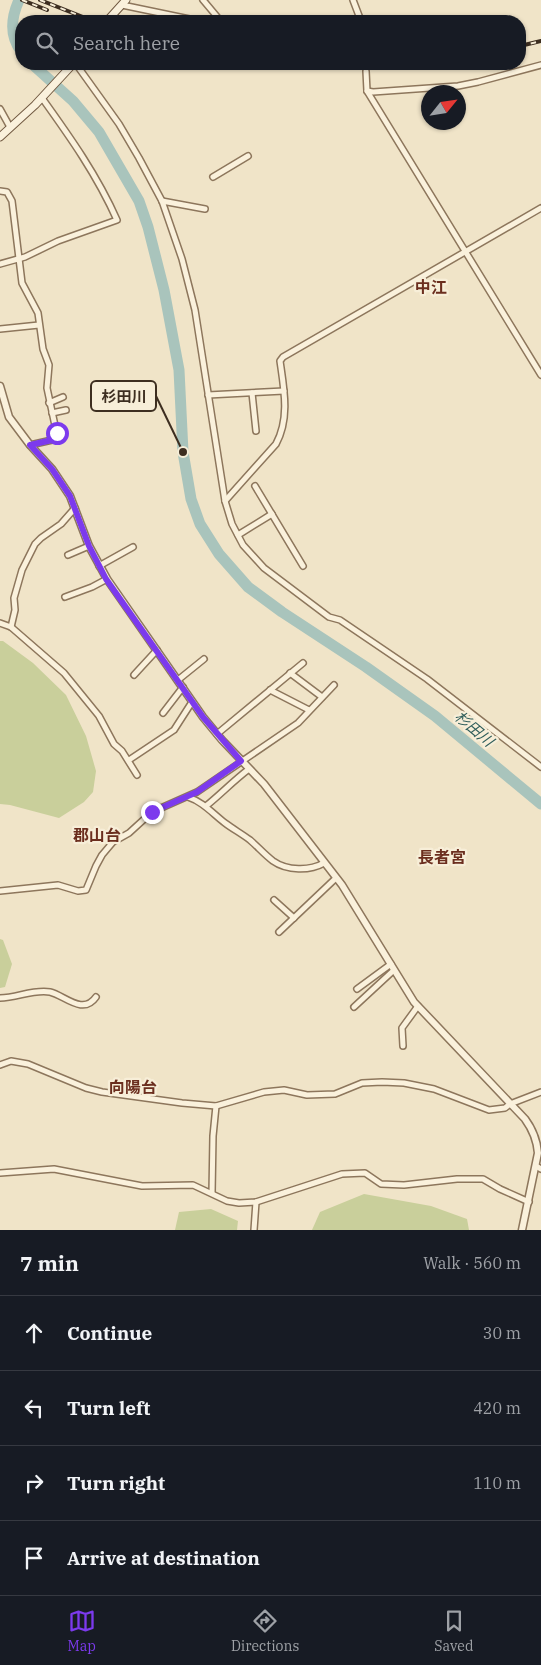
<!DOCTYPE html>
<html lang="en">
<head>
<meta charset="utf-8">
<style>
	body { margin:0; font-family:"IBM Plex Serif","Noto Sans JP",serif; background:#20242c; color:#f1f3f6 }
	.compass { position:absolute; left:421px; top:85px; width:45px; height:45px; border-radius:50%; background:#171b24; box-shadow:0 1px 4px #0004; rotate:60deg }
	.stop { position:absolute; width:15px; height:15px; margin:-11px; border:4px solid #7c3aed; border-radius:50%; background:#fff }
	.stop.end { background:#7c3aed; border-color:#fff; box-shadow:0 1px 5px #0008 }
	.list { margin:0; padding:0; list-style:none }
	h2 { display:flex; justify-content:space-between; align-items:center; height:65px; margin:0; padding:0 20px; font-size:21px }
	h2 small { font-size:16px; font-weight:400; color:#9ea1a6 }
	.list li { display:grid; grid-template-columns:32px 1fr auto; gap:15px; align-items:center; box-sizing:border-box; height:75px; padding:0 20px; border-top:1px solid #363941 }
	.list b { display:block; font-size:19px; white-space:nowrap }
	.list em { font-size:16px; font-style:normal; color:#9ea1a6 }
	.icon { flex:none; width:28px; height:28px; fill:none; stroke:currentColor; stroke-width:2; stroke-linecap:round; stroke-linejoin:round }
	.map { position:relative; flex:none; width:541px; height:1230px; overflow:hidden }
	.search { position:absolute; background:#171b24; box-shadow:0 1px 4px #0004; left:15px; right:15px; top:15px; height:55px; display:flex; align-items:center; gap:12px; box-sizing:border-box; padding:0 18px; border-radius:20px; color:#9ea1a6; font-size:19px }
	.sheet { height:365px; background:#171b24 }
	nav { display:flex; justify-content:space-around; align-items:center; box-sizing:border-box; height:70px; border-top:1px solid #363941; background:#171b24; font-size:14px; color:#9ea1a6 }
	nav a { display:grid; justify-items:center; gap:2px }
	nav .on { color:#7c3aed }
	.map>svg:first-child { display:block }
	.green { fill:#c9cf9b }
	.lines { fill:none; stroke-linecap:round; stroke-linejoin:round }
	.river { stroke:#a9c4bc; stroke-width:11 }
	.minor-casing { stroke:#8d765c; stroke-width:8 }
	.tertiary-casing { stroke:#8d765c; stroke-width:9 }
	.secondary-casing { stroke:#6f573f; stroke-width:9 }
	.minor { stroke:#faf1dc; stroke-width:5 }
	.tertiary { stroke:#faf1dc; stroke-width:6 }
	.secondary { stroke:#faf1dc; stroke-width:7 }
	.rail-casing { stroke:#3d2e20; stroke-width:4 }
	.rail { stroke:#f7eed8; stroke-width:2; stroke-dasharray:5.5; stroke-linecap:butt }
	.route { stroke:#7c3aed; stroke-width:6 }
	.labels { text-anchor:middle; stroke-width:4.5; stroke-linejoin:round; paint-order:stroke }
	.water-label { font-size:15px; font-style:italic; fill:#2f5d5a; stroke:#f7eed8 }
	.quarter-label { font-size:16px; font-weight:bold; fill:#6b2e1e; stroke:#f7eed8 }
	.leader { fill:none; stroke:#3d2e20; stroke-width:2 }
	.callout-dot { fill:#3d2e20; stroke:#f7eed8; stroke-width:2 }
	.callout { fill:#f7eed8; stroke:#3d2e20; stroke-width:2 }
	.callout-label { font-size:15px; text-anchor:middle; font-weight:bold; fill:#3d2e20 }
</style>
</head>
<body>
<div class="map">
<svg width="541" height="1230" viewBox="0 0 541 1230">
	<rect width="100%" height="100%" fill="#f0e4c8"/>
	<g class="green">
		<path d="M0 641H3L33 663 66 695 86 736 96 771 93 792 84 802 59 818 10 805 0 804Z"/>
		<path d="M0 939 3 940 12 964 5 987 0 988Z"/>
		<path d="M364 1194 431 1206 467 1219 469 1230H312L320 1212Z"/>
		<path d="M211 1209 238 1221 237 1230H175L179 1212Z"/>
	</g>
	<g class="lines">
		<g class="river">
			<path d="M19 0C11 18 9 35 21 51"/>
			<path d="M32 64 73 101 99 132 139 201 148 227 164 290 179 370 183 452 191 499 200 524 219 554 248 587 282 612 366 667 435 716 541 804"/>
		</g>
		<defs>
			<g id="minor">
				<path d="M203 0 219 19"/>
				<path d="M353 0 361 21"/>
				<path d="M122 5 199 21 219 19 228 21"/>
				<path d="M76 64 119 124 139 158 162 201 182 259 195 310 225 501"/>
				<path d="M366 71 367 91 541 375"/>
				<path d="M367 91 373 92 458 86 478 82 541 65"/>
				<path d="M0 109 10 127"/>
				<path d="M213 177 248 156"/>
				<path d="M0 191 7 192 12 201 22 283 38 313 43 349 49 365 47 388 57 435 52 440 30 445"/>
				<path d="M162 201 205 209"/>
				<path d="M541 208 283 357 280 361C284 389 290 418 276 444L225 501 232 524 243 545 264 568 329 617 340 620 427 679 541 767"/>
				<path d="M0 264 25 257 58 241 117 220C97 175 70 137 42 98"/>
				<path d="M0 329 39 325"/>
				<path d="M252 393 256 431"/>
				<path d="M208 395 284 391"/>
				<path d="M49 403 63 397"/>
				<path d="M52 413 66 410"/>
				<path d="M255 486 303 566"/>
				<path d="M238 535 272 514"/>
				<path d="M68 555 89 546"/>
				<path d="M99 566 133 547"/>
				<path d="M65 597 92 587 107 579"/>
				<path d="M0 623 11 627 64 673 99 716 114 744 122 751 137 775"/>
				<path d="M11 627 15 610 14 598 22 570 35 544 41 538 61 524 75 508"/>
				<path d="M290 673 322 697"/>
				<path d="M134 675 157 650"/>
				<path d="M178 680 204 659"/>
				<path d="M270 690 309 710"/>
				<path d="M163 713 183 687"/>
				<path d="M217 734 303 663"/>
				<path d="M129 760 174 730 192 702"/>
				<path d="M188 797C203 802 212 813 225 823 233 829 242 834 250 840 258 847 265 855 273 861 287 871 310 871 324 863"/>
				<path d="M206 806C221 794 233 781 249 769"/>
				<path d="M0 891 58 885 78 891 86 890 96 866 102 855 113 842 129 833 152 812 197 792 298 723 334 685"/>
				<path d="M274 900 294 918"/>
				<path d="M279 932 336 878"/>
				<path d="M357 989 391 964"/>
				<path d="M0 998C17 998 33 989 50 992 64 995 83 1016 96 997"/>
				<path d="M354 1007 394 970"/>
				<path d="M403 1046 402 1028 418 1006"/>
				<path d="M0 1065 11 1061 28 1064 86 1088 102 1092 182 1103 216 1106 264 1092 284 1090 307 1095 335 1094 362 1083 382 1082 404 1083 434 1089 489 1110 505 1108 510 1104 541 1092"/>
				<path d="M536 1166 541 1169"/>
				<path d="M0 1173 54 1169 142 1186 193 1185 227 1201 239 1203 256 1202 342 1174 365 1173 381 1184 404 1185 457 1179H483L500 1189 529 1202"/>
				<path d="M212 1193 213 1136 216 1106"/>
				<path d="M254 1230 256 1202"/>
			</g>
			<path id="tertiary" d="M0 386 9 417 30 445 52 469 70 496 89 546 107 579 203 717 222 740 264 784 342 885 414 1002 525 1119C533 1130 537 1140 538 1153L522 1230"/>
			<g id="secondary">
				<path d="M107 21 126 0"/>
				<path d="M0 137 35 105 73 64"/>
			</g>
		</defs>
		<use href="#minor" class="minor-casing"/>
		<use href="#tertiary" class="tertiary-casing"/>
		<use href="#secondary" class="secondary-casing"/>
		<use href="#minor" class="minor"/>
		<use href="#tertiary" class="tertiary"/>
		<use href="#secondary" class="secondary"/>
		<defs>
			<g id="rail">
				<path d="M22 0 47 10"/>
				<path d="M40 0 93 21"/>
				<path d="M520 46 541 41"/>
				<path d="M274 64 330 66 395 64"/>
			</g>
		</defs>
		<use href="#rail" class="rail-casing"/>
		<use href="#rail" class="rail"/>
	</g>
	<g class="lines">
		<path class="route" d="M57 433 55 438 52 440 30 445 52 469 70 496 89 546 106 579 203 717 241 761 197 792 152 812"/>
	</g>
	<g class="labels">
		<g class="water-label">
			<text transform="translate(474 729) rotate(40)" y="5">杉田川</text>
		</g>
		<g class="quarter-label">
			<text x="431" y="293">中江</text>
			<text x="97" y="841">郡山台</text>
			<text x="442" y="863">長者宮</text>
			<text x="133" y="1093">向陽台</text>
		</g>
	</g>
	<path class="leader" d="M183 452L156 396"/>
	<circle class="callout-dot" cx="183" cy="452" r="5"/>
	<rect class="callout" x="91" y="381" width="65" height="30" rx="5"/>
	<g class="callout-label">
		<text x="124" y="402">杉田川</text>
	</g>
</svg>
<svg class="compass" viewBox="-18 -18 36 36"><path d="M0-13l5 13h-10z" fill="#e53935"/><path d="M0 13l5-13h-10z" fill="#9ea1a6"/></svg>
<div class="stop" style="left:57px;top:433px"></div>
<div class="stop end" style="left:152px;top:812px"></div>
<div class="search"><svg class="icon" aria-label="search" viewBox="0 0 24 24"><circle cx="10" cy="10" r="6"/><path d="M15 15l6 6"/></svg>Search here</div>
</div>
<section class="sheet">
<h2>7 min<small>Walk · 560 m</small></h2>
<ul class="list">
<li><svg class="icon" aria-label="ahead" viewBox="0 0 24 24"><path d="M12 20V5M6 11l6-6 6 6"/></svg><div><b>Continue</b></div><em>30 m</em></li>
<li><svg class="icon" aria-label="left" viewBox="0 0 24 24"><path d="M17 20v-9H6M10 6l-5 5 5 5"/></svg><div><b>Turn left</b></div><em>420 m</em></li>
<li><svg class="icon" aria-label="right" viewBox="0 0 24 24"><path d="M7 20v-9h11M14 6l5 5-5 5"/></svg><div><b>Turn right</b></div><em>110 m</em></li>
<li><svg class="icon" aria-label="arrive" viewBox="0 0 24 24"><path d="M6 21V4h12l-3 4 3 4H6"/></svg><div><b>Arrive at destination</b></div></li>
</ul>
</section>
<nav>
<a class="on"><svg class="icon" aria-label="map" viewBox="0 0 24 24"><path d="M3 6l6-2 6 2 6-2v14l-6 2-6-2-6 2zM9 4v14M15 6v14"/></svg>Map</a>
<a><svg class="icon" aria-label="directions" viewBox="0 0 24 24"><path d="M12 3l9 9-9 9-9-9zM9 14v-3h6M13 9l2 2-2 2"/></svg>Directions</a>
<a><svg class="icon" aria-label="saved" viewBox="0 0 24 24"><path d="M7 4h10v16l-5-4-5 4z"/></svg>Saved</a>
</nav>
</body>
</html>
